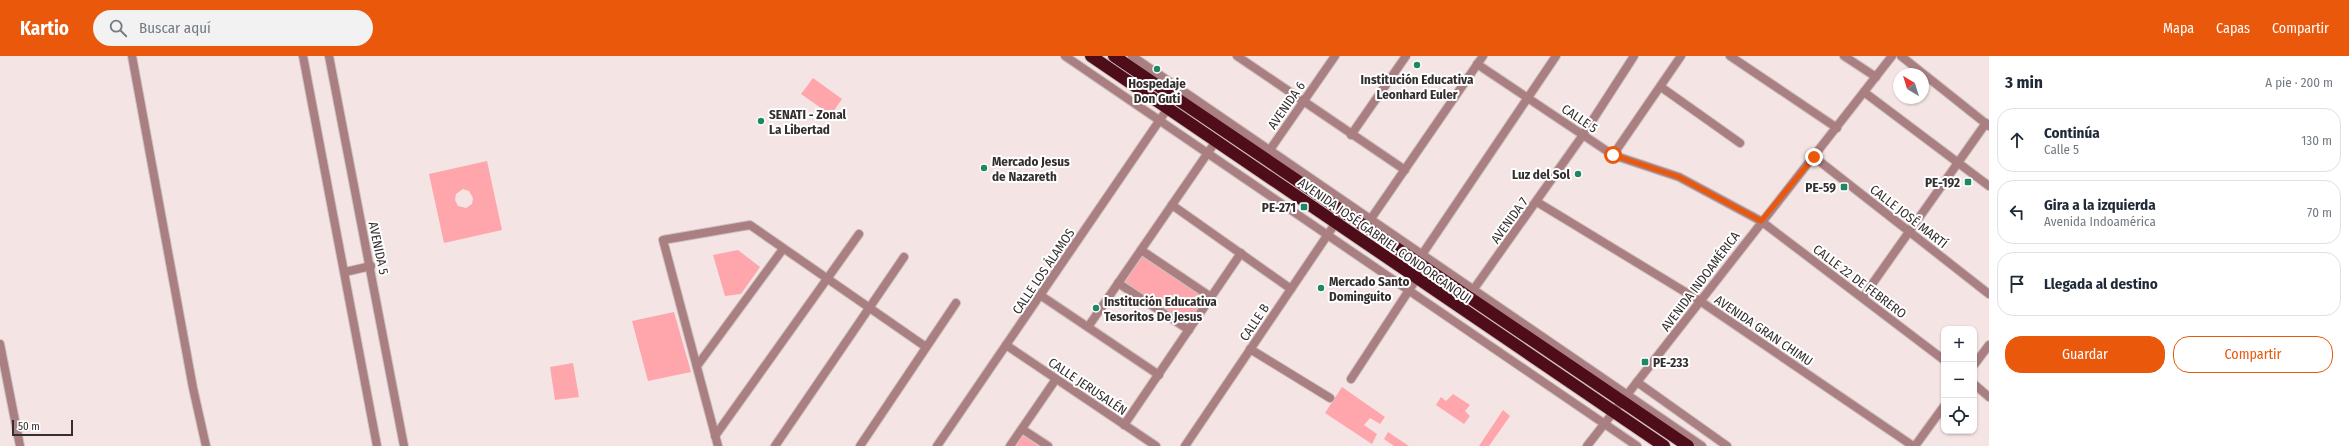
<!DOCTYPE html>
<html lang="es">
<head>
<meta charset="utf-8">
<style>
	body { margin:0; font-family:"Fira Sans Condensed",sans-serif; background:#f2f2f3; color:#1f2937 }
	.controls { position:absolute; right:12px; bottom:12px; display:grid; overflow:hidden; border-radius:8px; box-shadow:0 1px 3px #0004 }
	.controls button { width:36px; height:36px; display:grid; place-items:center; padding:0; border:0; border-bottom:1px solid #e0e1e3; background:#fff; color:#1f2937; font:20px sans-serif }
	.compass { position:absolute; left:1893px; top:12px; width:36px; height:36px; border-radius:50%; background:#fff; box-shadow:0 1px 3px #0004; rotate:322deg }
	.scale { position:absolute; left:12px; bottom:10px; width:61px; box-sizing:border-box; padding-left:4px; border:2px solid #342e2e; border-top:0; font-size:11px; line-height:14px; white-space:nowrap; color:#342e2e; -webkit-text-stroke:3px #fff; paint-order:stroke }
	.stop { position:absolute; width:12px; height:12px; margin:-9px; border:3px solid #ea580c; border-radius:50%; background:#fff }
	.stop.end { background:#ea580c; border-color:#fff; box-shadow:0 1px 4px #0008 }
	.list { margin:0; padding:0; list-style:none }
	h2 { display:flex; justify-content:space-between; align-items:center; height:52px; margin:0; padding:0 16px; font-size:17px }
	h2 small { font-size:13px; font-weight:400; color:#747a83 }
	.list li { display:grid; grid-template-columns:26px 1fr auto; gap:12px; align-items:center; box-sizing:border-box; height:64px; margin:0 8px 8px; padding:0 8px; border:1px solid #e0e1e3; border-radius:16px }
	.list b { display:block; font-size:15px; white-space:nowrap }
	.list p { margin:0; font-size:13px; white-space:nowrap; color:#747a83 }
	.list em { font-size:13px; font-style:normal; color:#747a83 }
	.actions { display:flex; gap:8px; padding:12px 16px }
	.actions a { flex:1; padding:9px 0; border:1px solid #ea580c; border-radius:16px; text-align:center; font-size:14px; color:#ea580c }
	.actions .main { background:#ea580c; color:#fff }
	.icon { flex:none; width:22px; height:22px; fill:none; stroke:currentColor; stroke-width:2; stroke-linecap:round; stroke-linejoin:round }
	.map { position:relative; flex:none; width:1989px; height:390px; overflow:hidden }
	header { display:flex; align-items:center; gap:24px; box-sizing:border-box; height:56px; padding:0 20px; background:#ea580c; color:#fff }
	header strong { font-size:19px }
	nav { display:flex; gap:22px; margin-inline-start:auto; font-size:14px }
	.search { width:280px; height:36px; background:#f2f2f3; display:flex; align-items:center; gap:10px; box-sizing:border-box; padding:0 14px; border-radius:22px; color:#747a83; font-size:15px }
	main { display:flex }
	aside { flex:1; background:#fff }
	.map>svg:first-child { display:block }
	.green { fill:#fea6ac; fill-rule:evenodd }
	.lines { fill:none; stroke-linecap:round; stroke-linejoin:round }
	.minor-casing { stroke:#cec0c0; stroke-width:10 }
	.highway-casing { stroke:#cec0c0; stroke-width:14 }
	.minor { stroke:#aa7f82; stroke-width:8 }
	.highway { stroke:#4f0d1a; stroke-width:12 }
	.route { stroke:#ea580c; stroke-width:5 }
	.poi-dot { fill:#1e8864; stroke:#fff; stroke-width:1.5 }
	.labels { text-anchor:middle; stroke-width:4; stroke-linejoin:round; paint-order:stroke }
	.poi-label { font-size:13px; font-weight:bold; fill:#342e2e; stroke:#fff; text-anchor:start }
	.street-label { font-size:13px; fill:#342e2e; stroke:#fff }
</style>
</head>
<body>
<header>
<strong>Kartio</strong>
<div class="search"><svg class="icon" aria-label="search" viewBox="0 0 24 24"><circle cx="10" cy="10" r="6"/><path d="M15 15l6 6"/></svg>Buscar aquí</div>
<nav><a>Mapa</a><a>Capas</a><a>Compartir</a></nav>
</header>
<main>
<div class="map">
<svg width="1989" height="390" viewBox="0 0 1989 390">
	<rect width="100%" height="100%" fill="#f5e4e4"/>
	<g class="green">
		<path d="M813 22 842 43 831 59 801 38Z"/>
		<path d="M487 105 502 174 444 187 429 118ZM463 133 469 135 473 142 472 148 466 152 458 150 455 144 456 138Z"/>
		<path d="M738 194 760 211 741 238 725 240 713 199Z"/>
		<path d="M1142 200 1206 243 1188 269 1124 227Z"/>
		<path d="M674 256 691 316 648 325 632 265Z"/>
		<path d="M573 307 579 341 555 344 550 311Z"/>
		<path d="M1342 331 1385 361 1380 368 1370 362 1364 369 1377 378 1372 388 1325 357Z"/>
		<path d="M1453 338 1470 349 1465 355 1470 360 1464 368 1436 349 1441 341 1446 345Z"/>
		<path d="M1503 354 1510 360 1489 390H1479Z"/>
		<path d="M1388 376 1409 390H1394L1384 383Z"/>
		<path d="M1023 379 1039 390H1016Z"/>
	</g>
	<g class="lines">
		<defs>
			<g id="minor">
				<path d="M132 0 193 332 206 390"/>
				<path d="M303 0 377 390"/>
				<path d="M329 0 404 390"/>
				<path d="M1065 0 1637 390"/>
				<path d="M1132 0 1702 390"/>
				<path d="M1237 0 1405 114"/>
				<path d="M1730 0 1837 72"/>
				<path d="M1844 0 1876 21"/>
				<path d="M1901 0 1989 70"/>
				<path d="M1477 8 1613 99 1679 121 1761 165 1944 304"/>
				<path d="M1661 31 1740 87"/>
				<path d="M1864 36 1989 130"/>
				<path d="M1351 79 1406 0"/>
				<path d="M1267 98 1335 0"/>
				<path d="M1613 99 1681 0"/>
				<path d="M1814 101 1989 238"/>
				<path d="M1537 146 1700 245 1913 390"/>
				<path d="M1172 149 1291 233"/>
				<path d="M1368 167 1483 0"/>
				<path d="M1141 194 1211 241"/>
				<path d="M345 216 371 210"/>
				<path d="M1118 227 1189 274"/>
				<path d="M1471 237 1583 79 1634 0"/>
				<path d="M1040 239 1159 319"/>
				<path d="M1863 241 1986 67"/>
				<path d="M1088 271 1216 85"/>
				<path d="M0 288 20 390"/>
				<path d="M1006 289 1156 390"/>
				<path d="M1250 293 1330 342"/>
				<path d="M1974 309 1989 289"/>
				<path d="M697 310 783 193"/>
				<path d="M1351 323 1417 222V206L1556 0"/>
				<path d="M1637 326 1727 390"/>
				<path d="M1974 328 1989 341"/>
				<path d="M1124 369 1241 197"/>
				<path d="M1022 373 1048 390"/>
				<path d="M715 380 859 178"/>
				<path d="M718 390 663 184 750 169 926 291"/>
				<path d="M775 390 904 201"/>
				<path d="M860 390 956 247"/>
				<path d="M937 390 1168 52"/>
				<path d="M1010 390 1056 323"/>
				<path d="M1185 390 1343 156"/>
				<path d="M1587 390 1892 0"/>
				<path d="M1915 390 1944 350"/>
			</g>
			<g id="highway">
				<path d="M1091 0 1664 390"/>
				<path d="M1114 0 1688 390"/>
			</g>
		</defs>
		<use href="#minor" class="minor-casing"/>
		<use href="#highway" class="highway-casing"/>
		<use href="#minor" class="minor"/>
		<use href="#highway" class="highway"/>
	</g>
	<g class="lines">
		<path class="route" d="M1613 99 1679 121 1761 165 1814 101"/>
	</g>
	<g class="poi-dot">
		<circle cx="1417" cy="9" r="4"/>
		<circle cx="1157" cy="13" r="4"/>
		<circle cx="761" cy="65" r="4"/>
		<circle cx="984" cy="112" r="4"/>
		<circle cx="1578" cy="118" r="4"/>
		<rect x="1964" y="122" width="8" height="8" rx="2"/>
		<rect x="1840" y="127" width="8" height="8" rx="2"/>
		<rect x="1300" y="147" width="8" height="8" rx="2"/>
		<circle cx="1321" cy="232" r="4"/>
		<circle cx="1096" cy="252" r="4"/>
		<rect x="1641" y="302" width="8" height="8" rx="2"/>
	</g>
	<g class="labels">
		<g class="poi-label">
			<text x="1417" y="28" text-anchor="middle">Institución Educativa<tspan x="1417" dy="15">Leonhard Euler</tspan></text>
			<text x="1157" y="32" text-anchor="middle">Hospedaje<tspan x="1157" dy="15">Don Guti</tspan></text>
			<text x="769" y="63">SENATI - Zonal<tspan x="769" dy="15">La Libertad</tspan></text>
			<text x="992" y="110">Mercado Jesus<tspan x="992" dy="15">de Nazareth</tspan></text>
			<text x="1570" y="123" text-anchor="end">Luz del Sol</text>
			<text x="1960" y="131" text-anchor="end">PE-192</text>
			<text x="1836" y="136" text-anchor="end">PE-59</text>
			<text x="1296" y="156" text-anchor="end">PE-271</text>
			<text x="1329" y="230">Mercado Santo<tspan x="1329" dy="15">Dominguito</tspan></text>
			<text x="1104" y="250">Institución Educativa<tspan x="1104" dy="15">Tesoritos De Jesus</tspan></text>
			<text x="1653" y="311">PE-233</text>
		</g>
		<g class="street-label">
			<text transform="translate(1286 49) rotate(-55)" y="5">AVENIDA 6</text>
			<text transform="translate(1580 62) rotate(34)" y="5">CALLE 5</text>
			<text transform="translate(1909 160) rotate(38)" y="5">CALLE JOSÉ MARTÍ</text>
			<text transform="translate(1509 164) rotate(-54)" y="5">AVENIDA 7</text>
			<text transform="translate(1385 184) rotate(35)" y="5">AVENIDA JOSÉ GABRIEL CONDORCANQUI</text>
			<text transform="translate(379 192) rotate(78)" y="5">AVENIDA 5</text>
			<text transform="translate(1043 215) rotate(-56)" y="5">CALLE LOS ÁLAMOS</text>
			<text transform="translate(1700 225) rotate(-53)" y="5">AVENIDA INDOAMÉRICA</text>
			<text transform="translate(1860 225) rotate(37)" y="5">CALLE 22 DE FEBRERO</text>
			<text transform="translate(1254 266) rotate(-56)" y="5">CALLE B</text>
			<text transform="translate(1764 274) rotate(34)" y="5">AVENIDA GRAN CHIMU</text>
			<text transform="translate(1088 330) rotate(34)" y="5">CALLE JERUSALÉN</text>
		</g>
	</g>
</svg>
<div class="controls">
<button>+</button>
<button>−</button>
<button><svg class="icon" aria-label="locate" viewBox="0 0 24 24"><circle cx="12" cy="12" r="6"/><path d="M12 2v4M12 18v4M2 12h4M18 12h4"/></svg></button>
</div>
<svg class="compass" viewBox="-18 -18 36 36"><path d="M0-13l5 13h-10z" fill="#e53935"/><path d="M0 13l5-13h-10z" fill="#747a83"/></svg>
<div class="scale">50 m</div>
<div class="stop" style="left:1613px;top:99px"></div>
<div class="stop end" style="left:1814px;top:101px"></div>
</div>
<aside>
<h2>3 min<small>A pie · 200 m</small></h2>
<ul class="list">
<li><svg class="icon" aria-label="ahead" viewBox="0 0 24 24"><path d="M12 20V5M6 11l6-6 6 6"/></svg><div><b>Continúa</b><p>Calle 5</p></div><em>130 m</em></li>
<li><svg class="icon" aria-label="left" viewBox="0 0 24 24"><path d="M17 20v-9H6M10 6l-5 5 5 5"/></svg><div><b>Gira a la izquierda</b><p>Avenida Indoamérica</p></div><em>70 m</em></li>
<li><svg class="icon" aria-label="arrive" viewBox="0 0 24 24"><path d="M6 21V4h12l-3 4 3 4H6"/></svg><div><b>Llegada al destino</b></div></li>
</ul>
<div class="actions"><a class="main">Guardar</a><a>Compartir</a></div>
</aside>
</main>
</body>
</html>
